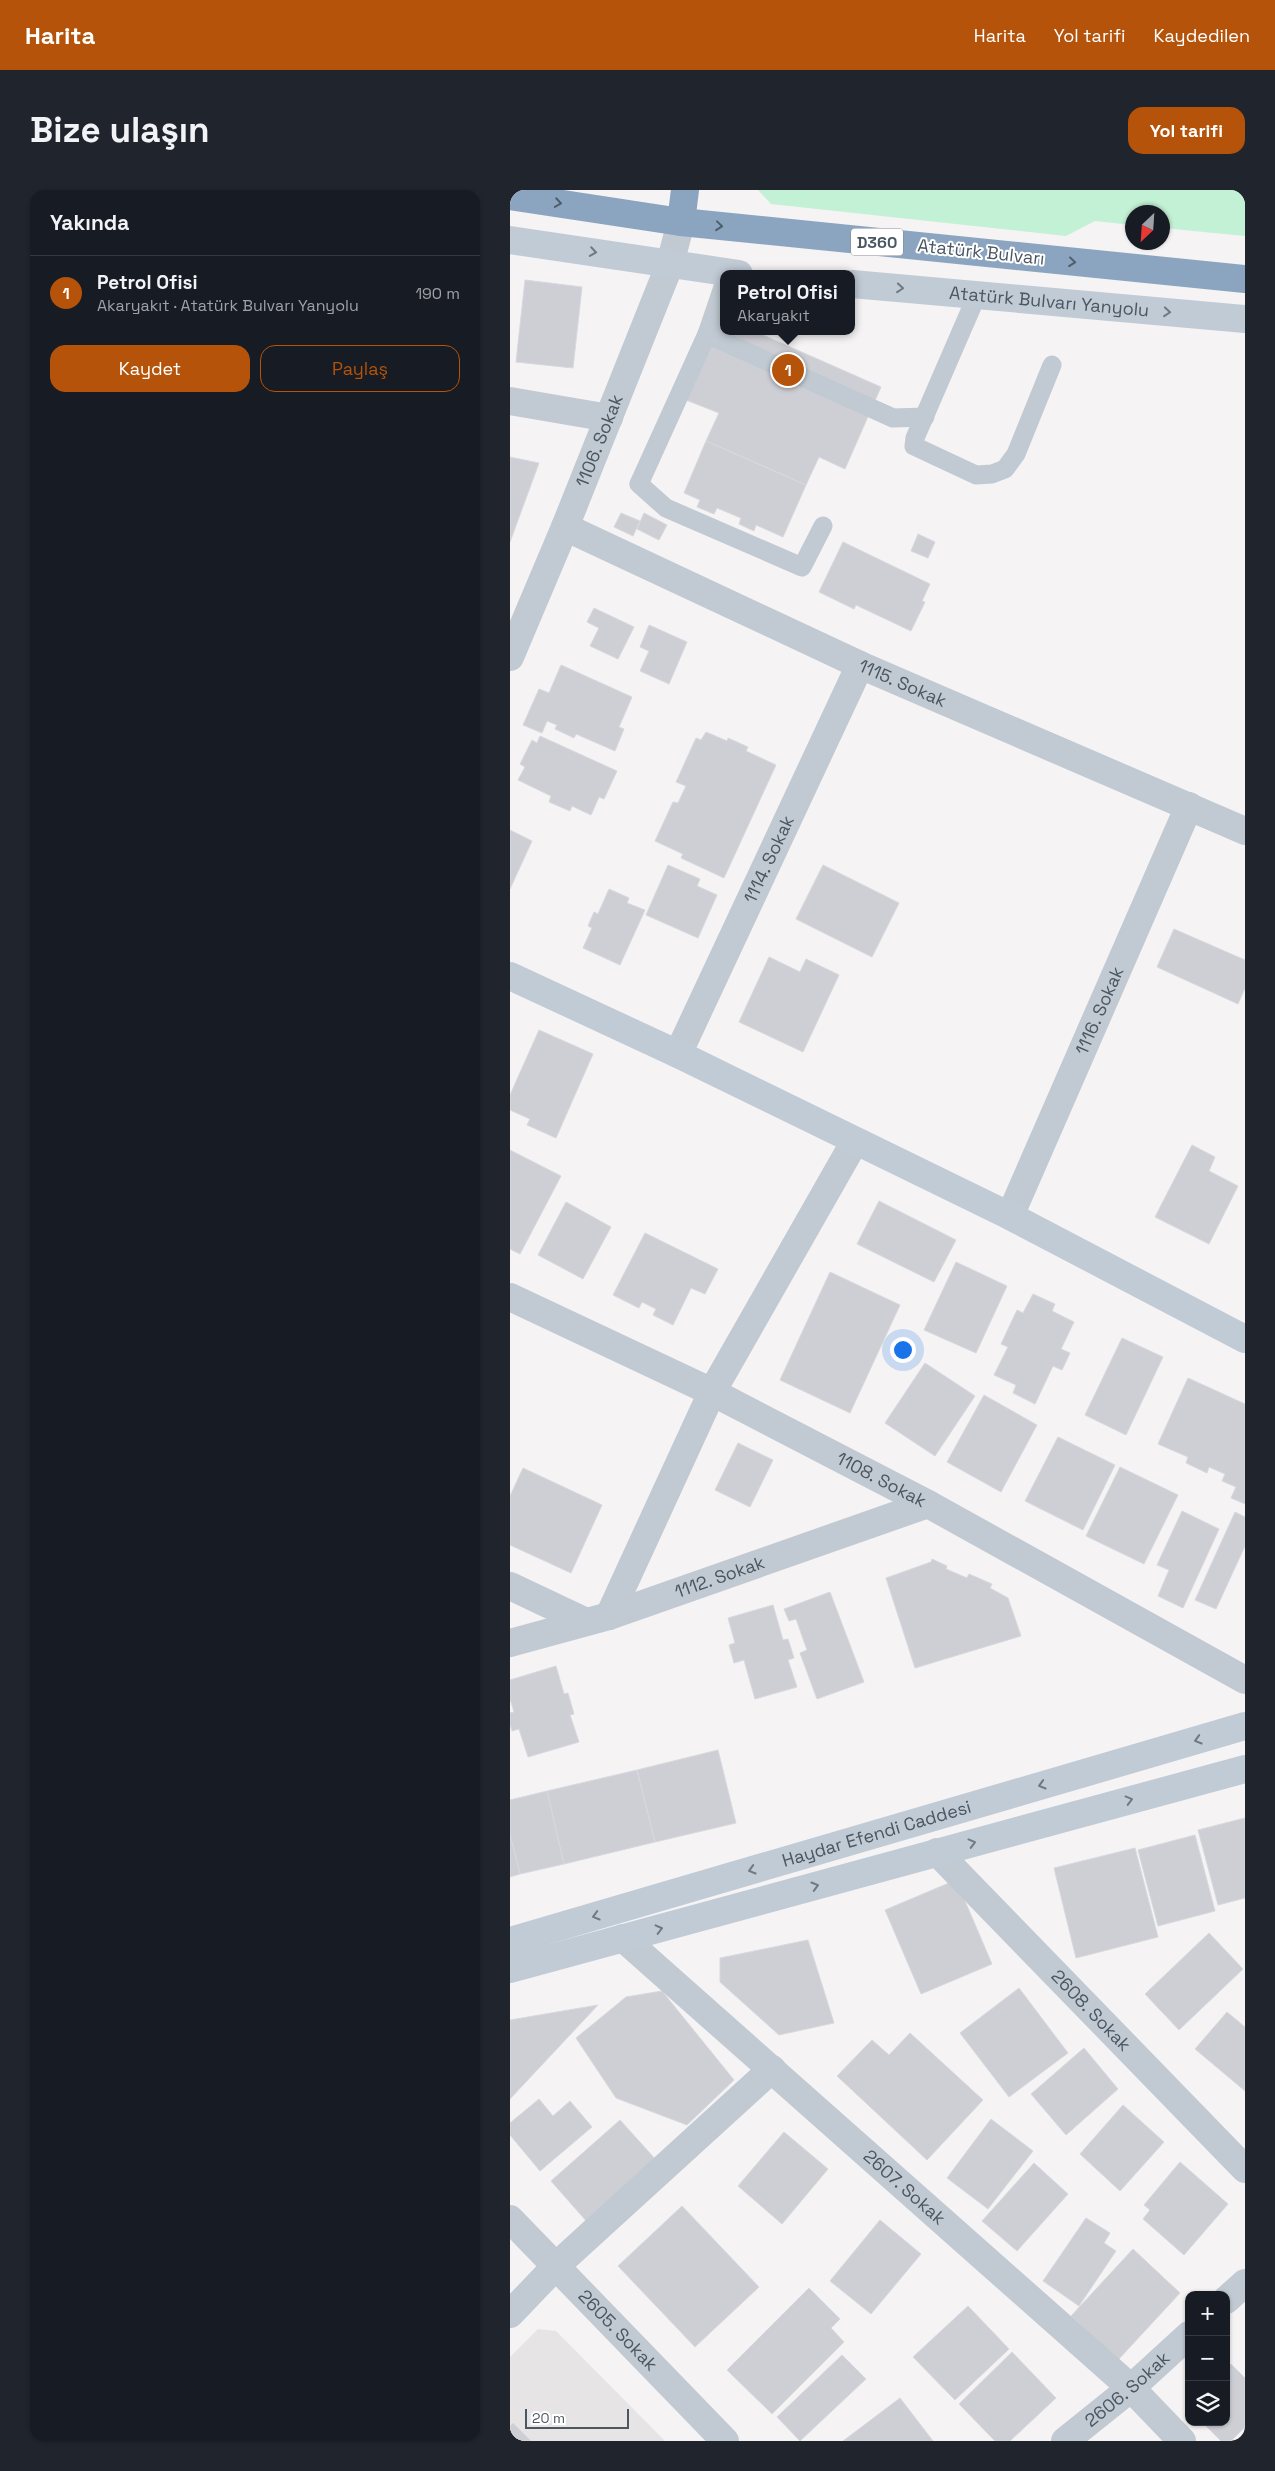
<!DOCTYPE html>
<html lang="tr">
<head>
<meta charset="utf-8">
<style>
	body { margin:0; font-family:"Space Grotesk",sans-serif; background:#20242c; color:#f1f3f6 }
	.controls { position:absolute; right:15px; bottom:15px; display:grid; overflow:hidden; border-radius:10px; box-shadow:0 1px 4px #0004 }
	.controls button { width:45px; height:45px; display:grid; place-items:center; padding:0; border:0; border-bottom:1px solid #363941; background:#171b24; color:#f1f3f6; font:25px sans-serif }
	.compass { position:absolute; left:615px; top:15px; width:45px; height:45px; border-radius:50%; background:#171b24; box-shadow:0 1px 4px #0004; rotate:205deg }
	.scale { position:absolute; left:15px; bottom:12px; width:104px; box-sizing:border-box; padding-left:5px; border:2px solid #4a5661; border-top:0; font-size:14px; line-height:18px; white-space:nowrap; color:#4a5661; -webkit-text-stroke:4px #fff; paint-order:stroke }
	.you { position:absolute; left:392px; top:1159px; width:18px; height:18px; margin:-12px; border:4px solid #fff; border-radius:50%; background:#1a73e8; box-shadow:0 0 0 8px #1a73e833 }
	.badge { display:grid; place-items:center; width:32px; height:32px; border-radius:50%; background:#b45309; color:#fff; font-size:16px; font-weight:700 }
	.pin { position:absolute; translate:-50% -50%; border:2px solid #fff; box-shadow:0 1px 5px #0006 }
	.popup { position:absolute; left:210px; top:80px; width:135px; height:65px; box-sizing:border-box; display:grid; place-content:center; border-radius:10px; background:#171b24; filter:drop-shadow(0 1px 4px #0005); font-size:16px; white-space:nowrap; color:#9ea1a6 }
	.popup b { font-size:19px; color:#f1f3f6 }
	.popup::after { content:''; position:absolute; left:50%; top:100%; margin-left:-10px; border:10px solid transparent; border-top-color:#171b24 }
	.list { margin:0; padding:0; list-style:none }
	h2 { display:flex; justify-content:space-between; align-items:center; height:65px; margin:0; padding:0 20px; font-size:21px }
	h2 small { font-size:16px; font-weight:400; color:#9ea1a6 }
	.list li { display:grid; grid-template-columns:32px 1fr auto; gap:15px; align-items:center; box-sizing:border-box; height:75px; padding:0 20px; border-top:1px solid #363941 }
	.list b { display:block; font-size:19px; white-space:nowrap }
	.list p { margin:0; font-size:16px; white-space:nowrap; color:#9ea1a6 }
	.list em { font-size:16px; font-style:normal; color:#9ea1a6 }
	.actions { display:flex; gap:10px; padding:15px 20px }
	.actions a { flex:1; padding:11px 0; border:1px solid #b45309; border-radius:15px; text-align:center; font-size:18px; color:#b45309 }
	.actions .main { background:#b45309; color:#fff }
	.icon { flex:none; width:28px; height:28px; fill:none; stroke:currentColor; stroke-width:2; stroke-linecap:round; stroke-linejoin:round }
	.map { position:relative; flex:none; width:735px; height:2251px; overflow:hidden; border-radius:15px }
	header { display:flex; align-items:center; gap:30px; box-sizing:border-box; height:70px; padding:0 25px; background:#b45309; color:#fff }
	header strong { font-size:24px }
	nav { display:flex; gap:28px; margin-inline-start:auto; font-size:18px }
	.intro { display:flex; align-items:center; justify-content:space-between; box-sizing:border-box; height:120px; padding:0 30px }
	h1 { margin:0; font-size:35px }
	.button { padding:12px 22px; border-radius:15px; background:#b45309; color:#fff; font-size:18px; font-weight:700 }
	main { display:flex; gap:30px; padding:0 30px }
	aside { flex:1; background:#171b24; border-radius:15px; box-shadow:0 1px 4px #0004 }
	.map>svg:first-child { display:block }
	.education { fill:#e6e4e5 }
	.green { fill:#c3f1d5 }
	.building { fill:#cdcfd5; stroke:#d7d9de }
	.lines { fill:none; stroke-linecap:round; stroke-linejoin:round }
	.lane { stroke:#c1cad2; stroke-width:19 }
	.street { stroke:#c1cad2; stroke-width:28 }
	.secondary { stroke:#c1cbd6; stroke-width:28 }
	.highway { stroke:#8ba5c1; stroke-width:28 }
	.oneway { stroke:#505e6b }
	.oneway2 { stroke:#6e7984 }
	.labels { text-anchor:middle; stroke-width:4; stroke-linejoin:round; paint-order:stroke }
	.shield { fill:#fff; stroke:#808990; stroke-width:1 }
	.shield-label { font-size:16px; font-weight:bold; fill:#4a5661 }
	.street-label { font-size:18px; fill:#4a5661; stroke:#fff }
</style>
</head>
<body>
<header>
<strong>Harita</strong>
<nav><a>Harita</a><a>Yol tarifi</a><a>Kaydedilen</a></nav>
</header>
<div class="intro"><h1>Bize ulaşın</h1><a class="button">Yol tarifi</a></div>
<main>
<aside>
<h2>Yakında<small></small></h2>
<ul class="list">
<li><span class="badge">1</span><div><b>Petrol Ofisi</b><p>Akaryakıt · Atatürk Bulvarı Yanyolu</p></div><em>190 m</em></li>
</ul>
<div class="actions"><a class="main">Kaydet</a><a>Paylaş</a></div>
</aside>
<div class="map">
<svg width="735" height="2251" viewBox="0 0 735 2251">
	<rect width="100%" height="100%" fill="#f5f3f3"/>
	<path class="education" d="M28 2139 46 2141 155 2251H0V2167Z"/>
	<path class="green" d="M248 0H735V46L653 38 652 22H622V35L585 31 556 46 261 14Z"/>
	<g class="building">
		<path d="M15 90 72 97 63 178 6 172Z"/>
		<path d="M213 127 214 141H244L371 197 335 279 309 267 296 295 196 251 209 223 176 210Z"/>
		<path d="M196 251 296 295 273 347 246 335 244 341 229 334 231 328 207 318 204 324 187 317 190 310 174 303Z"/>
		<path d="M0 267 29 273 0 352Z"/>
		<path d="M111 323 130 331 123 346 104 337Z"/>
		<path d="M134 323 157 335 149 350 127 339Z"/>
		<path d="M408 344 425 352 418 368 401 361Z"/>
		<path d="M333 352 420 394 412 411 415 412 401 441 346 415 344 419 309 402Z"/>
		<path d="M84 418 124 437 108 469 80 456 89 438 77 432Z"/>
		<path d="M139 435 177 452 159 494 130 481 139 461 130 457Z"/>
		<path d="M51 475 122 507 109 537 114 539 105 561 66 544 64 548 45 539 47 535 37 531 32 543 13 535 29 499 39 503Z"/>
		<path d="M196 542 217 551 218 548 238 557 236 561 266 575 214 688 171 668 173 664 145 651 163 612 168 613 176 596 166 592 186 548 191 550Z"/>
		<path d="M30 546 107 581 94 609 89 607 81 625 62 616 60 621 39 612 41 606 8 590 15 577 10 574 22 550 27 553Z"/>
		<path d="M0 640 22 651 0 699Z"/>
		<path d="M158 675 190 689 187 696 207 705 188 748 136 725Z"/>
		<path d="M313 675 389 713 362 767 286 729Z"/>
		<path d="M99 699 119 708 117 713 135 720 110 775 73 758 82 738 78 736 84 722 88 724Z"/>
		<path d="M664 739 735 770V798L728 814 647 777Z"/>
		<path d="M259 767 290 782 296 769 329 785 293 862 229 832Z"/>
		<path d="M29 840 83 864 46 948 17 935 20 929 0 920V905Z"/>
		<path d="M682 955 705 967 699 981 728 996 699 1054 645 1027Z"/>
		<path d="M0 960 51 986 10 1064 0 1059Z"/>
		<path d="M369 1011 446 1050 424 1092 347 1054Z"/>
		<path d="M56 1012 101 1037 73 1089 28 1065Z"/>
		<path d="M135 1043 208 1079 195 1104 181 1098 163 1135 143 1125 146 1119 132 1112 129 1118 103 1105Z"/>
		<path d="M446 1072 497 1096 466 1163 414 1140Z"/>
		<path d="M320 1082 390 1115 340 1223 270 1190Z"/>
		<path d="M523 1104 545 1114 542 1121 564 1132 551 1159 560 1163 552 1180 543 1176 525 1214 503 1203 506 1195 484 1185 498 1157 491 1154 507 1120 513 1123Z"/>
		<path d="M612 1148 653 1167 616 1245 575 1225Z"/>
		<path d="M415 1173 465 1206 425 1266 375 1233Z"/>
		<path d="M678 1188 735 1214V1314L721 1308 726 1297 712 1291 715 1284 699 1277 697 1283 676 1273 678 1267 648 1254Z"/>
		<path d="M474 1205 527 1235 491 1302 437 1272Z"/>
		<path d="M548 1247 605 1275 573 1340 515 1311Z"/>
		<path d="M228 1253 263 1270 240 1317 205 1300Z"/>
		<path d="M610 1277 668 1305 634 1374 576 1346Z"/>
		<path d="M13 1278 92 1315 61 1383 0 1355V1306Z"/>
		<path d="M672 1321 709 1339 673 1418 648 1406 659 1380 647 1375Z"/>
		<path d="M725 1322 735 1327V1356L706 1419 685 1410Z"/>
		<path d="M422 1369 437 1376 436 1379 457 1388 459 1384 482 1394 480 1398 498 1408 511 1446 405 1478 376 1388 421 1372Z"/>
		<path d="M320 1402 354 1492 307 1509 290 1463 297 1460 286 1429 279 1431 274 1419Z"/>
		<path d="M263 1415 273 1450 278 1449 284 1468 278 1470 287 1497 245 1509 234 1470 224 1473 219 1455 225 1453 218 1428Z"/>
		<path d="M46 1476 54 1504 58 1503 64 1524 60 1525 69 1552 18 1567 9 1539 2 1541 0 1534V1523L4 1522 0 1509V1490Z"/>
		<path d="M208 1560 226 1633 145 1652 127 1580Z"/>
		<path d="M127 1580 145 1652 54 1674 37 1601Z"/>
		<path d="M37 1601 54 1674 10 1684 0 1645V1610Z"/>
		<path d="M735 1628V1708L708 1715 688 1640Z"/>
		<path d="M0 1645 10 1684 0 1687Z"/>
		<path d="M685 1645 705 1721 648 1736 628 1660Z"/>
		<path d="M625 1658 648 1747 566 1768 544 1678Z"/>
		<path d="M446 1690 482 1774 411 1804 375 1720Z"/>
		<path d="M699 1743 733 1779 669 1840 635 1804Z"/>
		<path d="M298 1750 324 1833 269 1845 210 1792V1768Z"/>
		<path d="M509 1798 558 1863 499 1907 450 1843Z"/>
		<path d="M152 1801 224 1890 177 1935 106 1908 66 1848 116 1807Z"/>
		<path d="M88 1815 0 1909V1830Z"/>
		<path d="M717 1822 735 1837V1901L685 1859Z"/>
		<path d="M400 1843 473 1910 417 1970 327 1886 362 1850 379 1865Z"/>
		<path d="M574 1858 608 1899 556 1945 521 1904Z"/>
		<path d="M29 1909 43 1926 60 1911 82 1937 30 1981 0 1945V1933Z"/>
		<path d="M613 1915 654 1952 610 2001 570 1964Z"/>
		<path d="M481 1929 523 1961 478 2019 437 1988Z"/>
		<path d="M110 1930 147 1971 78 2033 41 1991Z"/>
		<path d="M274 1942 318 1979 272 2034 228 1996Z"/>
		<path d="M670 1972 718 2014 674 2065 633 2029 640 2020 634 2015Z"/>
		<path d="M524 1973 558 2004 507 2061 472 2031Z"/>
		<path d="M172 2016 249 2097 185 2157 108 2076Z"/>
		<path d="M576 2028 600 2043 594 2053 606 2061 569 2116 533 2091Z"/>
		<path d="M370 2030 411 2064 361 2124 320 2091Z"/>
		<path d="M623 2059 670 2103 608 2170 561 2126Z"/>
		<path d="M299 2098 330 2129 321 2138 334 2152 262 2224 217 2180Z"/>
		<path d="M458 2116 499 2159 445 2210 403 2167Z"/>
		<path d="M502 2162 546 2208 500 2251H485L449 2214Z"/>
		<path d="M332 2165 356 2189 290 2251 267 2227Z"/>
		<path d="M721 2174 735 2188V2237L721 2251H711L692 2232H716V2179Z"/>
		<path d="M390 2208 423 2251H333Z"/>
		<path d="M3 2233 21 2251H0V2236Z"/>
	</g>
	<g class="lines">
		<g class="lane">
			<path d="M214 94 197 144 129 294 156 318 292 377 313 336"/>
			<path d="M467 105 405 248 404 256 466 285 482 284 495 279 506 264 542 175"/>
			<path d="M197 144 383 228 415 227"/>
		</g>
		<g class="street">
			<path d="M0 211 99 228"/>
			<path id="s1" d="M55 337 350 475 735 641"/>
			<path id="s2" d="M0 467 55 337 160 74 171 32"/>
			<path id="s3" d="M168 864 350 475"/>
			<path id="s4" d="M500 1026 679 616"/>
			<path id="s5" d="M0 1107 202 1202 418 1314 735 1490"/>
			<path d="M0 1396 74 1431"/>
			<path d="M99 1426 202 1202 345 951"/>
			<path id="s6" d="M0 1453 99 1426 418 1314"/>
			<path id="s7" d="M427 1662 735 1979"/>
			<path id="s8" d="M113 1748 621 2198 672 2251"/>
			<path id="s9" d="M0 2029 215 2251"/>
			<path d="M716 2110 735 2093"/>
			<path d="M0 2124 46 2076 262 1879"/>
			<path id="s10" d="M555 2251 621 2198 679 2145"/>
		</g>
		<g class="secondary">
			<path d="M0 50 229 84"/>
			<path id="s11" d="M342 94 735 129"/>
			<path d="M0 786 168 864 500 1026 735 1149"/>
			<path id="s12" d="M0 1751 735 1536"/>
			<path d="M0 1779 735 1579"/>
		</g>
		<g class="highway">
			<path d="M0 6 171 32 735 89"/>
			<path d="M171 32 175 0"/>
		</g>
	</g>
	<defs><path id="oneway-chevron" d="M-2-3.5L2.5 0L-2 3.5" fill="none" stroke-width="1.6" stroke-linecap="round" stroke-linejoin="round" transform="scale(1.25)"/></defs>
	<g class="oneway">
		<use href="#oneway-chevron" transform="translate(48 13) rotate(9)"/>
		<use href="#oneway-chevron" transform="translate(209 36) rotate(6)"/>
		<use href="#oneway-chevron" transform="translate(562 72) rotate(6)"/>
	</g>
	<g class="oneway2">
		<use href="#oneway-chevron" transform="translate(83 62) rotate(9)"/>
		<use href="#oneway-chevron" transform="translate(390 98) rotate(5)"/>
		<use href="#oneway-chevron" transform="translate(657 122) rotate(5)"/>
		<use href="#oneway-chevron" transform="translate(688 1550) rotate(164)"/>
		<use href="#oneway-chevron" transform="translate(532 1595) rotate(164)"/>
		<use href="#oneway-chevron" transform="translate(619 1610) rotate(-15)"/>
		<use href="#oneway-chevron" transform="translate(462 1653) rotate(-15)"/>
		<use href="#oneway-chevron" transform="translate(242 1680) rotate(164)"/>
		<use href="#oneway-chevron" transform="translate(305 1696) rotate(-16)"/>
		<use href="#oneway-chevron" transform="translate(86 1726) rotate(164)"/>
		<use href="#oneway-chevron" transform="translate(149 1739) rotate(-14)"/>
	</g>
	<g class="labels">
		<rect class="shield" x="341" y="38.5" width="52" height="27" rx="4"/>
		<g class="shield-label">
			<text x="367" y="58">D360</text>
		</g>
		<g class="street-label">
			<text transform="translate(471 62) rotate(6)" y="6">Atatürk Bulvarı</text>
			<text dy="6" stroke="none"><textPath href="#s11" startOffset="198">Atatürk Bulvarı Yanyolu</textPath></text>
			<text dy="6" stroke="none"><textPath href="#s2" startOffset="234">1106. Sokak</textPath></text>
			<text dy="6" stroke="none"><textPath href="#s1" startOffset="372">1115. Sokak</textPath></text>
			<text dy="6" stroke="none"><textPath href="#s3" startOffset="215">1114. Sokak</textPath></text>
			<text dy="6" stroke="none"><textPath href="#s4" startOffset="224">1116. Sokak</textPath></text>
			<text dy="6" stroke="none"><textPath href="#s5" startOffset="414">1108. Sokak</textPath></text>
			<text dy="6" stroke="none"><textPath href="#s6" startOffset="220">1112. Sokak</textPath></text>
			<text dy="6" stroke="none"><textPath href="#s12" startOffset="382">Haydar Efendi Caddesi</textPath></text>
			<text dy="6" stroke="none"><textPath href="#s7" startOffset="221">2608. Sokak</textPath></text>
			<text dy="6" stroke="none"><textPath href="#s8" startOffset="376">2607. Sokak</textPath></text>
			<text dy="6" stroke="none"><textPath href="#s9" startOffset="155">2605. Sokak</textPath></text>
			<text dy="6" stroke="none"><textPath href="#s10" startOffset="81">2606. Sokak</textPath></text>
		</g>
	</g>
</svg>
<div class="controls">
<button>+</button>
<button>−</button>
<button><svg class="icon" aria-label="layers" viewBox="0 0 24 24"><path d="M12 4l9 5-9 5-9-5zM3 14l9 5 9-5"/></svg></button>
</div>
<svg class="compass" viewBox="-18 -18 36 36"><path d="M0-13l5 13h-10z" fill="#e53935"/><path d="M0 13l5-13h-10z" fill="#9ea1a6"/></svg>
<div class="scale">20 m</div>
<div class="you"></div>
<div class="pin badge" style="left:278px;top:180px">1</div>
<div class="popup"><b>Petrol Ofisi</b>Akaryakıt</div>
</div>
</main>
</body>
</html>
